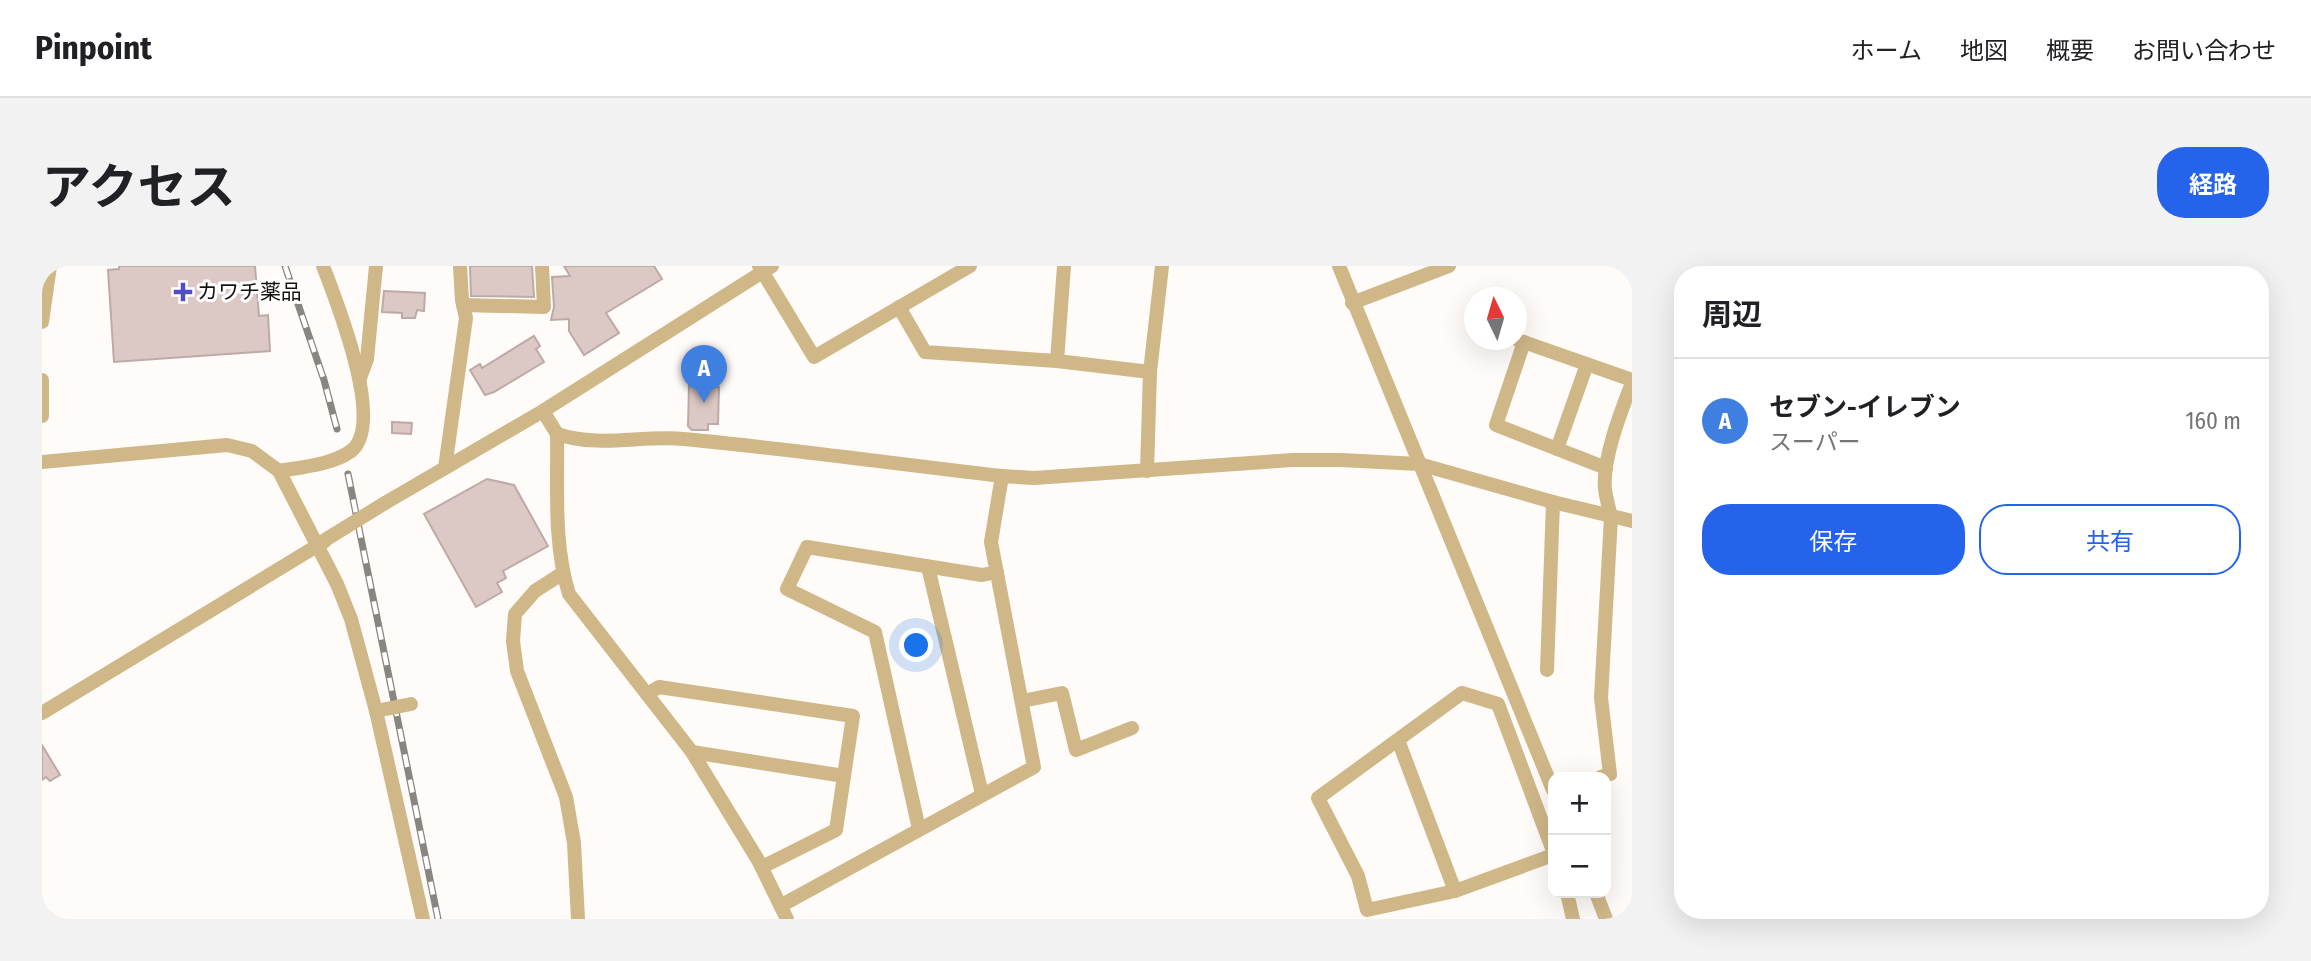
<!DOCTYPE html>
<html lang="ja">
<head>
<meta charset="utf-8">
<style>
	body { margin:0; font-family:"Fira Sans Condensed","Noto Sans JP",sans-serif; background:#f2f2f2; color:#202124 }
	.controls { position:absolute; right:21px; bottom:21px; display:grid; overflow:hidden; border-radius:14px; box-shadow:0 7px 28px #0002 }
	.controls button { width:63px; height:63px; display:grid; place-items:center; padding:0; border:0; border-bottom:2px solid #e0e0e0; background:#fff; color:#202124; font:35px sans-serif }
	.compass { position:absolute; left:1422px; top:21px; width:63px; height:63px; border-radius:50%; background:#fff; box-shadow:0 7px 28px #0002; rotate:355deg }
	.you { position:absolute; left:875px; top:380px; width:24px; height:24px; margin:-18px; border:5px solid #fff; border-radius:50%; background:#1a73e8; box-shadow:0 0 0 10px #1a73e833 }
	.badge { display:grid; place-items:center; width:46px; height:46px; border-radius:50%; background:#2563eb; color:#fff; font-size:23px; font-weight:700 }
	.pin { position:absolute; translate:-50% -58px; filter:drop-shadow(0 2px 4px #0008) }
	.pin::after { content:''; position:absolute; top:37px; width:24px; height:21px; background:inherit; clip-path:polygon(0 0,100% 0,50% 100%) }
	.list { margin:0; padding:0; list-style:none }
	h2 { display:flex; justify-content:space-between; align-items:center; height:91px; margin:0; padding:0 28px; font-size:30px }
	h2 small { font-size:23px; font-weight:400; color:#757577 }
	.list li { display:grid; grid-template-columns:46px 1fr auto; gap:21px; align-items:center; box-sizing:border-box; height:126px; padding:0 28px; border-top:2px solid #e0e0e0 }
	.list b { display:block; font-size:26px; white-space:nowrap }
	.list p { margin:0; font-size:23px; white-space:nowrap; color:#757577 }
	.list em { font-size:23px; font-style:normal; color:#757577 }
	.actions { display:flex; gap:14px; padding:21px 28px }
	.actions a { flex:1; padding:16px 0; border:2px solid #2563eb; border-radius:28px; text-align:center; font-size:24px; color:#2563eb }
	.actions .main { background:#2563eb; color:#fff }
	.map { position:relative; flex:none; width:1590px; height:653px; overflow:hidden; border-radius:28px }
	header { display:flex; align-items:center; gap:42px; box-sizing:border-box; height:98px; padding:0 35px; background:#fff; border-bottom:2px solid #e0e0e0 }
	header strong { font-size:33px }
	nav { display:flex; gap:38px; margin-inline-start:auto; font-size:24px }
	.intro { display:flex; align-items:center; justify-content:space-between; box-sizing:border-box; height:168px; padding:0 42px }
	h1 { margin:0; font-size:49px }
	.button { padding:18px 32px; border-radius:28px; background:#2563eb; color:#fff; font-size:24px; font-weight:700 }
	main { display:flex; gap:42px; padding:0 42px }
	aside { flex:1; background:#fff; border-radius:28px; box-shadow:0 7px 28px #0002 }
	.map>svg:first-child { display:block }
	.building { fill:#dcc8c4; stroke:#bda9a6; stroke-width:2 }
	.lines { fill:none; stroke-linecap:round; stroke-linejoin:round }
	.minor { stroke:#cfb788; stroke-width:14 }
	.rail-casing { stroke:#898581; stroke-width:7 }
	.rail { stroke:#fff; stroke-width:4.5; stroke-dasharray:13; stroke-linecap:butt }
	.minor-bridge { stroke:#cfb788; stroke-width:14 }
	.poi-dot { fill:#524fc6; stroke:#fff; stroke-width:2.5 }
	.labels { text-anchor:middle; stroke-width:6; stroke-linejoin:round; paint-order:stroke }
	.poi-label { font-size:21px; fill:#17120e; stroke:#fff; text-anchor:start }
</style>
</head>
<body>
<header>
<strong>Pinpoint</strong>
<nav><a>ホーム</a><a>地図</a><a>概要</a><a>お問い合わせ</a></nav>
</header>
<div class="intro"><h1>アクセス</h1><a class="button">経路</a></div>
<main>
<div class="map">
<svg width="1590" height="653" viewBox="0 0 1590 653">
	<rect width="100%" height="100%" fill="#fefbf8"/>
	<g class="building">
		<path d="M77 0H213L217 50 226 49 228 85 72 96 66 4 77 3Z"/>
		<path d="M428 0H490L492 31 429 30Z"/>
		<path d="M522 0H612L620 13 564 47 577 67 542 89 527 65V53L509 54 512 41 510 11 528 10Z"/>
		<path d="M342 25 383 27 382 45 375 44 373 52H360V47L340 46Z"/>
		<path d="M492 70 498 80 494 83 502 96 452 126 443 129 428 104 438 98 440 102Z"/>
		<path d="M647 119 677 121 676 158H666V164H650L646 160Z"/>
		<path d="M350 156 370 157 369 168 350 167Z"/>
		<path d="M445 213 472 219 506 280 461 305 464 312 455 317 460 326 434 341 382 248Z"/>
		<path d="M0 479 18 509 8 515 4 511 0 514Z"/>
	</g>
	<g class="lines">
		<g class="minor">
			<path d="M717 0 772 91 928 0"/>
			<path d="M1297 0 1511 524"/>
			<path d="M1310 37 1407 0"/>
			<path d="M421 39 502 41 500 0"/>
			<path d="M857 41 883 86 1015 95 1108 106"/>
			<path d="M0 56 8 0"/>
			<path d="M1476 74 1590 114"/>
			<path d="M1482 76 1454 159 1564 202"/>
			<path d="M1015 95 1022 0"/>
			<path d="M318 112 325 93 334 0"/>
			<path d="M0 114V150"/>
			<path d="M501 145 515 168C557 182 599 169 642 173 748 183 854 198 960 210L992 212 1251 194H1299L1377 198 1511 236 1590 255"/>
			<path d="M515 168C516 221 511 277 527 328L650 486 716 594 745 653"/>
			<path d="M1515 183 1545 98"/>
			<path d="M0 196 185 179 210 185 237 205 295 318 309 353 334 445 381 653"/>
			<path d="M403 202 424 52 420 34 418 0"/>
			<path d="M237 205C259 201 290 199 309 185 344 158 294 34 281 0"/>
			<path d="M1105 205 1108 106 1120 0"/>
			<path d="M343 237 501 145 730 0"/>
			<path d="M886 301 940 528"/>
			<path d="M521 307 493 325 473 348 471 375 475 405 524 531 532 577 536 653"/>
			<path d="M1505 404 1511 236"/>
			<path d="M605 428 617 421 811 450 802 510 650 486"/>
			<path d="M980 435 1020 427 1034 484 1090 462"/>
			<path d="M0 447 283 275"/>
			<path d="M1356 474 1413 625"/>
			<path d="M1559 511 1568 508 1559 432 1569 251C1567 242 1564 232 1563 223 1560 194 1579 145 1590 117"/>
			<path d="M877 563 833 366 745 323 765 281 940 309 955 306"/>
			<path d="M1511 585 1456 438 1420 427 1276 532 1316 610 1325 644 1413 625 1511 589"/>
			<path d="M720 601 794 564 802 510"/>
			<path d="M1525 627 1531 653"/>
			<path d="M1554 627 1564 653"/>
			<path d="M740 639 992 501 949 276 960 210"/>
		</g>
		<defs>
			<g id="rail">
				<path d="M243 0 282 114 295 163"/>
				<path d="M306 208 396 653"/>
			</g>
		</defs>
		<use href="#rail" class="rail-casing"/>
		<use href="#rail" class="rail"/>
		<g class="minor-bridge">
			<path d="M283 274 343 237"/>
			<path d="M334 445 369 438"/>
		</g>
	</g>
	<path class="poi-dot" d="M137.5 15.5h7v7h7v7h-7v7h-7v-7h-7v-7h7z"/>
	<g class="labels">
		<g class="poi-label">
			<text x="155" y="33">カワチ薬品</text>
		</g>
	</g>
</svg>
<div class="controls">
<button>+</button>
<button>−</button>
</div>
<svg class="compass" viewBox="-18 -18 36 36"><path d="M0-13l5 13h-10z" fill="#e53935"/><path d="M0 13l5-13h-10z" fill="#757577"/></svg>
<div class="you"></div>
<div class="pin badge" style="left:662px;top:137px;background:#3f7fe0">A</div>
</div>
<aside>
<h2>周辺<small></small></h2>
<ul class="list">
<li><span class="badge" style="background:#3f7fe0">A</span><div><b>セブン-イレブン</b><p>スーパー</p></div><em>160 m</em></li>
</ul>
<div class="actions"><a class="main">保存</a><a>共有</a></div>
</aside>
</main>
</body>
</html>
